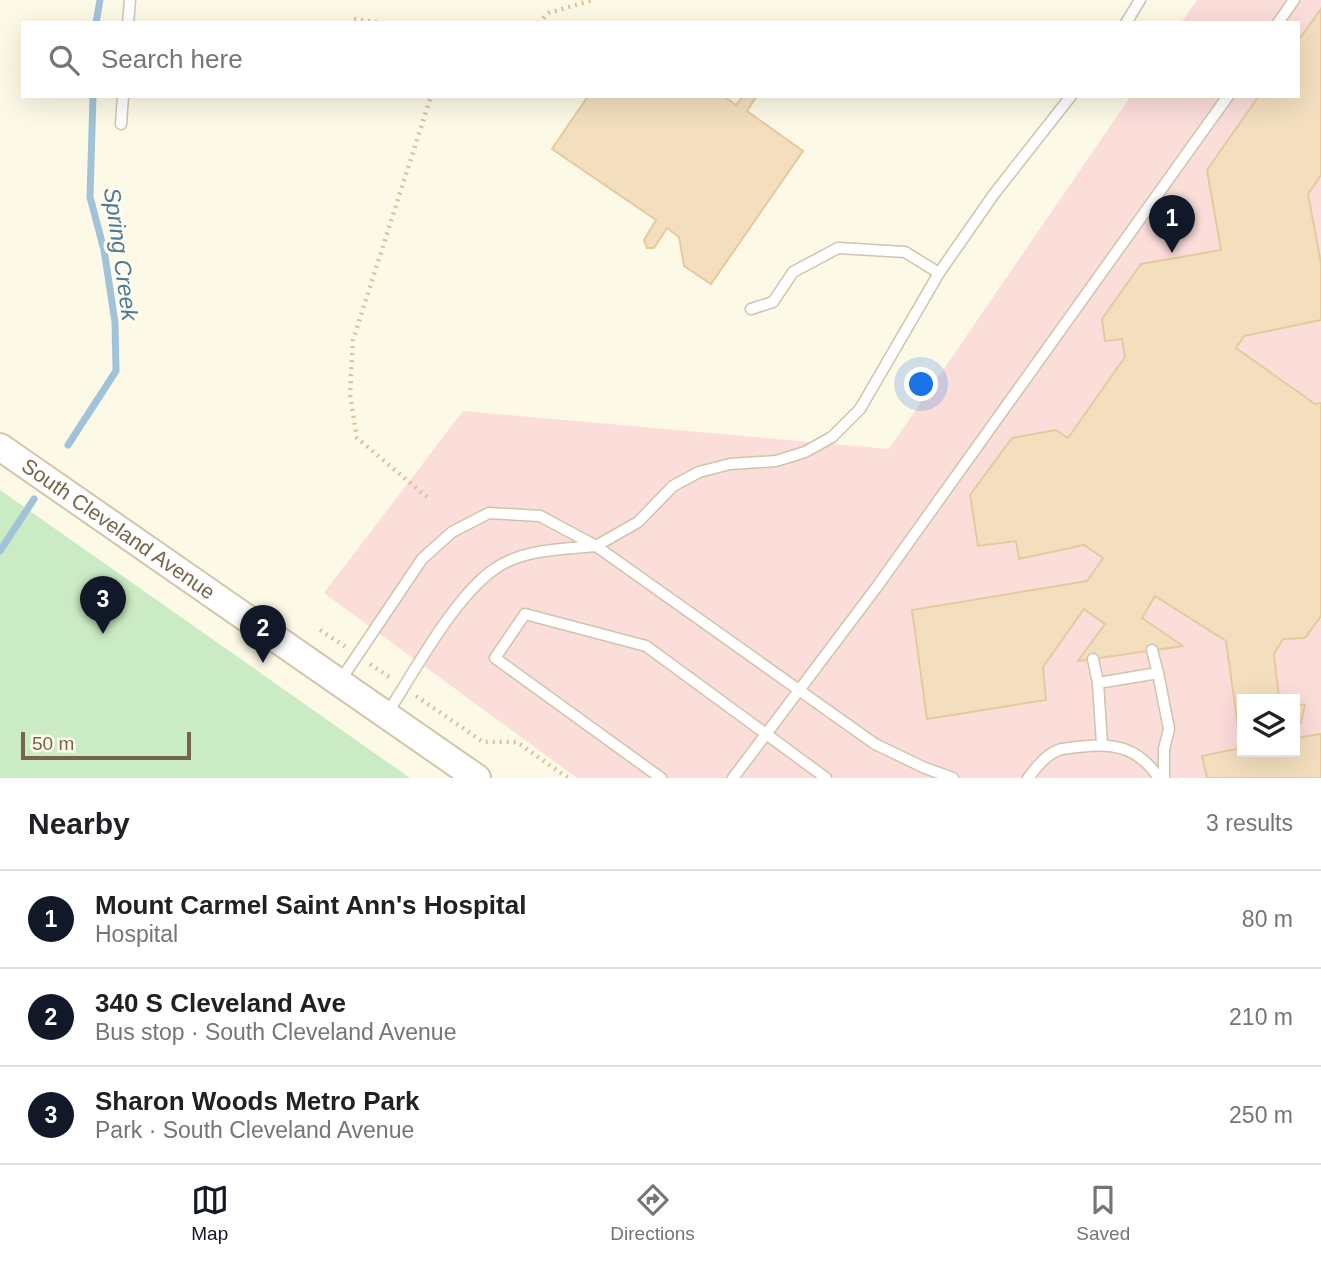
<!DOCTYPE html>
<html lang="en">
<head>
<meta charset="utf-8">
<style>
	body { margin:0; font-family:Helvetica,sans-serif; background:#f6f6f6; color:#202124 }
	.controls { position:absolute; right:21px; bottom:21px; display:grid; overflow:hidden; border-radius:0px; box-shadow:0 7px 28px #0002 }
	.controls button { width:63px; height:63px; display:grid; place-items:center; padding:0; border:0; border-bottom:2px solid #e0e0e0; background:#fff; color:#202124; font:35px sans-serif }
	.scale { position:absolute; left:21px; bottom:18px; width:170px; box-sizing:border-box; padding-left:7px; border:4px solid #77654a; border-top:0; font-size:19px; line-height:24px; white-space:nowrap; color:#77654a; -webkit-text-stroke:5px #fffcee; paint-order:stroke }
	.you { position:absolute; left:922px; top:385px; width:24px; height:24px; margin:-18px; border:5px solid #fff; border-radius:50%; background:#1a73e8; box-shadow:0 0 0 10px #1a73e833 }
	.badge { display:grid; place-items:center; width:46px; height:46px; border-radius:50%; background:#111827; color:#fff; font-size:23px; font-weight:700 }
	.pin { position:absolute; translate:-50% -58px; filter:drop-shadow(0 2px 4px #0008) }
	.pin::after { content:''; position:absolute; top:37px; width:24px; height:21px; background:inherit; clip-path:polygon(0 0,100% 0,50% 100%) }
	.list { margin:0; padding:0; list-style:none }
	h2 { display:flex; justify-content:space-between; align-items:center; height:91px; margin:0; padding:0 28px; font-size:30px }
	h2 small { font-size:23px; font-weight:400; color:#757577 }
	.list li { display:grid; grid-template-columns:46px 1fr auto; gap:21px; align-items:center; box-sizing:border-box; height:98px; padding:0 28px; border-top:2px solid #e0e0e0 }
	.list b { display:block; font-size:26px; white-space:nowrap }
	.list p { margin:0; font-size:23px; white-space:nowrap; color:#757577 }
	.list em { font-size:23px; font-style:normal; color:#757577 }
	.icon { flex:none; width:38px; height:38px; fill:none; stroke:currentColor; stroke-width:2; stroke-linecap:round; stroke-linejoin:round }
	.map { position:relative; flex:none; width:1321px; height:778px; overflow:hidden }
	.search { position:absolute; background:#fff; box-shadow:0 7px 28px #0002; left:21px; right:21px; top:21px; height:77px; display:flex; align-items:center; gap:18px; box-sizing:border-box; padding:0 24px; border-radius:0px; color:#757577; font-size:26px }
	.sheet { height:385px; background:#fff }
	nav { display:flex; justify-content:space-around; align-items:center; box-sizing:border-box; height:98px; border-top:2px solid #e0e0e0; background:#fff; font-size:19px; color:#757577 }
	nav a { display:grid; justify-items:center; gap:4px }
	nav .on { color:#111827 }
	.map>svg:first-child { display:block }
	.medical { fill:#fbddda; fill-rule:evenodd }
	.green { fill:#cbebc4 }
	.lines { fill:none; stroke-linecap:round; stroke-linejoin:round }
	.stream { stroke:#a0c3d9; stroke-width:7 }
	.building { fill:#f3dfbe; stroke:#e6ca9e; stroke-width:2 }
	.lane-casing { stroke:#cfc4ac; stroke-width:13 }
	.secondary-casing { stroke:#d2c5a9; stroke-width:30 }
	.path { stroke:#d8c3a0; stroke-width:4.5; stroke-dasharray:2 5; stroke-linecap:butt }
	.lane { stroke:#fff; stroke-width:10 }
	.secondary { stroke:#fff; stroke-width:26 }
	.labels { text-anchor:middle; stroke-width:7; stroke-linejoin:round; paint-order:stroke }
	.street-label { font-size:21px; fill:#77654a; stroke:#fffcee }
	.water-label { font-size:23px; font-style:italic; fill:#497a9a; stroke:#fffcee }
</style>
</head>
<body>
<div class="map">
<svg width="1321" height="778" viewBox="0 0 1321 778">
	<rect width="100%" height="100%" fill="#fdf9e7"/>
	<path class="medical" d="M1197 0H1321V778H577L324 593 463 411 889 449 1131 96H1298V23H1181ZM1242 699H1295V752H1242Z"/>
	<path class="green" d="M0 490 410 778H0Z"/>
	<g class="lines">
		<g class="stream">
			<path d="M96 23 100 0"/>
			<path d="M68 445 116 371 115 322 104 250 90 197 93 96"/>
			<path d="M0 551 34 499"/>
		</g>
	</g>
	<g class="building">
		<path d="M1321 9V175L1308 194 1321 263V320L1244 336 1236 348 1315 404 1321 403V616L1305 638 1283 639 1274 654 1279 699H1242V752H1295V738L1321 734V778H1207L1202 756 1241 748 1226 641 1155 596 1142 618 1183 646 1078 661 1105 624 1084 609 1043 667 1046 700 927 719 912 610 1087 581 1103 558 1084 545 1019 559 1016 541 978 546 970 495 1012 438 1056 430 1068 438 1125 357 1122 339 1105 341 1102 319 1141 264 1221 250 1207 170 1259 96H1298V41Z"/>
		<path d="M588 96H724L736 105 743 96H757L747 111 803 151 711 284 684 266 679 237 667 228 654 248H647L644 240 656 220 552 149Z"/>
		<path d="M1295 704 1305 705 1301 723H1295Z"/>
	</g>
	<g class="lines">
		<defs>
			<g id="lane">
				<path d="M128 23 130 0"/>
				<path d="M1126 23 1140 0"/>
				<path d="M1278 23 1294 0"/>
				<path d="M121 124 123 96"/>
				<path d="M751 309 773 302 793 272 838 248 905 252 939 273"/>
				<path d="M1152 650 1158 673"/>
				<path d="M1093 659 1098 683"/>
				<path d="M340 681 422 559 452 532 489 513 540 516 596 546C564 549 524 549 496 568 456 594 414 672 387 714"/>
				<path d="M1102 744 1098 683 1158 673 1169 729 1164 749V778"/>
				<path d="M661 778 495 658 525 614 646 646 826 778"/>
				<path d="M733 778 876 588 1228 96"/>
				<path d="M953 778 925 768 875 744 596 546 638 522 673 486 699 472 730 464 776 461 805 452 832 437 860 409 939 273 994 194 1071 96"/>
				<path d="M1028 778C1036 768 1044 757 1056 751 1062 748 1071 748 1077 747 1113 742 1138 747 1159 778"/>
			</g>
			<g id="secondary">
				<path id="s1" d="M0 447 477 778"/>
			</g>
		</defs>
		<use href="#lane" class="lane-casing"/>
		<use href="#secondary" class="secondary-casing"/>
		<g class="path">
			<path d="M354 19 381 23"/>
			<path d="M538 23 549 13 592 0"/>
			<path d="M427 497 357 438 350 395 353 340 431 96"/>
			<path d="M320 630 346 647"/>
			<path d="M370 664 392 679"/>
			<path d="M416 696 483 742H517L568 778"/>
		</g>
		<use href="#lane" class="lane"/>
		<use href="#secondary" class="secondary"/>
	</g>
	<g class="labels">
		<g class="street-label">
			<text dy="7" stroke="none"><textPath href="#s1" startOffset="144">South Cleveland Avenue</textPath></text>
		</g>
		<g class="water-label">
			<text transform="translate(121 254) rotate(82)" y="8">Spring Creek</text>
		</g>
	</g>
</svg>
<div class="controls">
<button><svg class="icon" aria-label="layers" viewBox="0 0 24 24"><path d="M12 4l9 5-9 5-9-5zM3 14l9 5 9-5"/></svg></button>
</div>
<div class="scale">50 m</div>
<div class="you"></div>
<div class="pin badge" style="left:1172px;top:253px">1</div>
<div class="pin badge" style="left:263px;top:663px">2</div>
<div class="pin badge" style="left:103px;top:634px">3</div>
<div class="search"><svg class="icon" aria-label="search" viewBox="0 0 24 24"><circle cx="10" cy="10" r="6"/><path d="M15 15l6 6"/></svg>Search here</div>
</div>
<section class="sheet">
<h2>Nearby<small>3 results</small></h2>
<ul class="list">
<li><span class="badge">1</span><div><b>Mount Carmel Saint Ann's Hospital</b><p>Hospital</p></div><em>80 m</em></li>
<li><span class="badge">2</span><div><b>340 S Cleveland Ave</b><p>Bus stop · South Cleveland Avenue</p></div><em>210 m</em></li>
<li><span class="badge">3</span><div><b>Sharon Woods Metro Park</b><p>Park · South Cleveland Avenue</p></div><em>250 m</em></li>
</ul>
</section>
<nav>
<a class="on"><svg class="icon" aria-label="map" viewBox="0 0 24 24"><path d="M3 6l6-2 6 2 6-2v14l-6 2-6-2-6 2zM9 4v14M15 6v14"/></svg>Map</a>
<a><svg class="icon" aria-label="directions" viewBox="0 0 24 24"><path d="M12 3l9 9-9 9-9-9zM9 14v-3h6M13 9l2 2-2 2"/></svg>Directions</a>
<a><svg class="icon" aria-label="saved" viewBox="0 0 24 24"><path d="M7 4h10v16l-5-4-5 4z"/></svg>Saved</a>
</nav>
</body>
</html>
